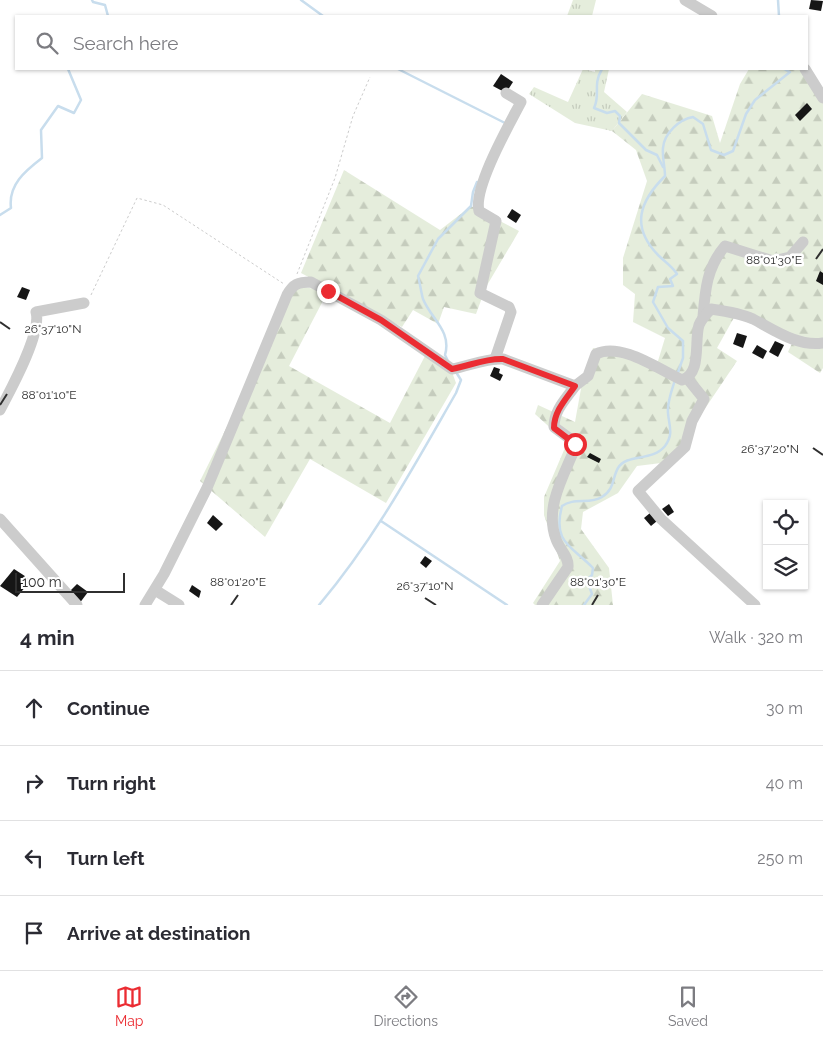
<!DOCTYPE html>
<html lang="en">
<head>
<meta charset="utf-8">
<style>
	body { margin:0; font-family:Raleway,sans-serif; background:#f2f2f3; color:#2b2b33 }
	.controls { position:absolute; right:15px; bottom:15px; display:grid; overflow:hidden; border-radius:0px; box-shadow:0 1px 4px #0004 }
	.controls button { width:45px; height:45px; display:grid; place-items:center; padding:0; border:0; border-bottom:1px solid #e1e1e2; background:#fff; color:#2b2b33; font:25px sans-serif }
	.scale { position:absolute; left:15px; bottom:12px; width:110px; box-sizing:border-box; padding-left:5px; border:2px solid #2f2f2f; border-top:0; font-size:14px; line-height:18px; white-space:nowrap; color:#2f2f2f; -webkit-text-stroke:4px #fff; paint-order:stroke }
	.stop { position:absolute; width:15px; height:15px; margin:-11px; border:4px solid #eb2c32; border-radius:50%; background:#fff }
	.stop.end { background:#eb2c32; border-color:#fff; box-shadow:0 1px 5px #0008 }
	.list { margin:0; padding:0; list-style:none }
	h2 { display:flex; justify-content:space-between; align-items:center; height:65px; margin:0; padding:0 20px; font-size:21px }
	h2 small { font-size:16px; font-weight:400; color:#7c7c81 }
	.list li { display:grid; grid-template-columns:32px 1fr auto; gap:15px; align-items:center; box-sizing:border-box; height:75px; padding:0 20px; border-top:1px solid #e1e1e2 }
	.list b { display:block; font-size:19px; white-space:nowrap }
	.list em { font-size:16px; font-style:normal; color:#7c7c81 }
	.icon { flex:none; width:28px; height:28px; fill:none; stroke:currentColor; stroke-width:2; stroke-linecap:round; stroke-linejoin:round }
	.map { position:relative; flex:none; width:823px; height:605px; overflow:hidden }
	.search { position:absolute; background:#fff; box-shadow:0 1px 4px #0004; left:15px; right:15px; top:15px; height:55px; display:flex; align-items:center; gap:12px; box-sizing:border-box; padding:0 18px; border-radius:0px; color:#7c7c81; font-size:19px }
	.sheet { height:365px; background:#fff }
	nav { display:flex; justify-content:space-around; align-items:center; box-sizing:border-box; height:70px; border-top:1px solid #e1e1e2; background:#fff; font-size:14px; color:#7c7c81 }
	nav a { display:grid; justify-items:center; gap:2px }
	nav .on { color:#eb2c32 }
	.map>svg:first-child { display:block }
	.grass { fill:url(#grass-tufts) }
	.forest { fill:url(#forest-firs) }
	.lines { fill:none; stroke-linecap:round; stroke-linejoin:round }
	.stream { stroke:#c8dded; stroke-width:2.5 }
	.building { fill:#161616 }
	.path { stroke:#ccc; stroke-width:1; stroke-dasharray:2.5 2.5; stroke-linecap:butt }
	.minor { stroke:#ccc; stroke-width:11 }
	.route { stroke:#eb2c32; stroke-width:6 }
	.ticks { fill:none; stroke:#2f2f2f; stroke-width:2 }
	.ticks-label { font-size:12px; text-anchor:middle; fill:#2f2f2f; stroke:#fff; stroke-width:5; stroke-linejoin:round; paint-order:stroke }
</style>
</head>
<body>
<div class="map">
<svg width="823" height="605" viewBox="0 0 823 605">
	<defs>
		<pattern id="grass-tufts" width="24" height="20" patternUnits="userSpaceOnUse" patternTransform="scale(1.25)"><rect width="24" height="20" fill="#e5eddc"/><path d="M3 7l-1-3M5 7V3M7 7l1-3M15 17l-1-3M17 17v-4M19 17l1-3" fill="none" stroke="#c5ccbd"/></pattern>
		<pattern id="forest-firs" width="22" height="20" patternUnits="userSpaceOnUse" patternTransform="scale(1.25)"><rect width="22" height="20" fill="#e5eddc"/><path d="M5 1l3.5 6h-7zM16 11l3.5 6h-7z" fill="#c5ccbd"/></pattern>
	</defs>
	<rect width="100%" height="100%" fill="#fff"/>
	<g class="grass">
		<path d="M573 0H596L592 16H567Z"/>
		<path d="M583 69 595 72V69H609L604 92 627 112 612 131 575 123 529 94 534 87 568 102Z"/>
	</g>
	<g class="forest">
		<path d="M749 69H800L823 89V368L820 373 788 352 794 339 736 314 717 348 737 361 669 462 637 466 618 493 583 512 581 529 609 568 613 605H535L533 603 560 561 544 515V497L567 443 535 414 538 405 575 422 582 383 593 348 658 361 665 338 633 322 635 294 623 285V258L647 181 636 150 612 131 642 94 712 116 720 143 740 84Z"/>
		<path d="M344 170 440 230 471 206 519 231 486 287 476 314 444 307 438 324 413 310 402 327 301 273Z"/>
		<path d="M297 286 328 291 289 366 390 423 425 356 452 372 456 383 386 503 310 459 265 537 200 481Z"/>
	</g>
	<g class="lines">
		<g class="stream">
			<path d="M92 0 93 2 105 5 108 16"/>
			<path d="M301 0 323 16"/>
			<path d="M778 0 779 16"/>
			<path d="M398 69 505 123"/>
			<path d="M602 69C592 86 601 94 594 108L607 113 615 111 620 116 619 123 646 150 657 155 663 167"/>
			<path d="M0 215 11 208C8 185 25 171 42 158L41 130 58 106 74 113 81 100 68 69"/>
			<path d="M448 361 445 355C452 331 431 319 423 299 421 292 420 283 418 276L438 239 471 206 473 192 477 182"/>
			<path d="M677 375 683 358V341L668 328 653 302 658 287 673 286 670 279 677 274C672 266 665 262 658 255 630 226 640 201 665 176 665 167 662 157 663 148 664 133 680 119 693 117L703 124 711 150 724 155 733 151 746 114 755 100 790 72 784 69"/>
			<path d="M381 521 507 605"/>
			<path d="M319 605C374 540 414 466 456 393L461 380 456 372"/>
			<path d="M584 605 592 594 587 580 592 575 593 568C572 546 552 543 562 506 574 497 590 505 602 497 615 489 612 478 618 468 627 453 652 462 665 446 674 434 669 426 668 413 667 402 672 390 675 380"/>
		</g>
	</g>
	<g class="building">
		<path d="M811 0 823 1 821 11 809 9Z"/>
		<path d="M501 74 513 82 506 93 493 86Z"/>
		<path d="M807 103 812 109 800 121 795 115Z"/>
		<path d="M512 209 521 215 516 223 507 217Z"/>
		<path d="M820 271 823 273V285L816 281Z"/>
		<path d="M22 287 30 290 26 300 17 297Z"/>
		<path d="M737 333 747 336 743 348 733 344Z"/>
		<path d="M775 341 784 345 778 357 769 352Z"/>
		<path d="M757 345 767 351 763 359 752 353Z"/>
		<path d="M494 367 500 369 499 373 503 375 500 381 490 376Z"/>
		<path d="M590 453 601 459 599 463 587 457Z"/>
		<path d="M669 504 674 512 668 516 662 509Z"/>
		<path d="M650 513 657 521 651 526 644 518Z"/>
		<path d="M213 515 223 524 216 531 207 523Z"/>
		<path d="M425 556 432 561 426 568 420 563Z"/>
		<path d="M14 569 31 580 17 597 0 586Z"/>
		<path d="M77 584 88 592 79 604 69 592Z"/>
		<path d="M192 585 201 591 199 598 189 591Z"/>
	</g>
	<g class="lines">
		<g class="path">
			<path d="M297 274 335 178 353 116 370 77"/>
			<path d="M91 295 137 198 163 205 284 284"/>
		</g>
		<g class="minor">
			<path d="M685 0 712 16"/>
			<path d="M805 69 823 98"/>
			<path d="M703 317C705 290 707 267 725 246L773 261 790 257 803 242"/>
			<path d="M495 359 511 312 509 307 480 293 496 221 479 211C473 188 509 125 521 102L506 93"/>
			<path d="M687 378 704 399 692 421 685 447 638 491 661 519 755 605"/>
			<path d="M0 410C11 389 42 333 36 312L84 303"/>
			<path d="M0 519 77 605"/>
			<path d="M155 590 179 605"/>
			<path d="M145 605 164 574 207 488 287 295C293 284 298 282 311 282L381 320 452 369C469 366 486 358 503 359L575 386 588 376 596 354C621 342 658 369 682 380 702 374 694 341 699 325 702 318 706 314 711 309 725 311 740 313 753 319 774 330 798 347 823 343"/>
			<path d="M542 605 568 567C569 556 559 549 556 539 544 508 564 475 575 448L573 441 554 427C554 410 566 399 575 386"/>
		</g>
	</g>
	<g class="lines">
		<path class="route" d="M328 291 381 320 452 369C469 366 486 358 503 359L575 386C566 399 554 411 554 428L575 444"/>
	</g>
	<path class="ticks" d="M816 259 823 249M0 322 10 329M0 405 7 394M813 448 823 455M425 598 436 605M231 605 238 595M592 605 598 595"/>
	<g class="ticks-label">
		<text x="774" y="264">88°01'30"E</text>
		<text x="53" y="333">26°37'10"N</text>
		<text x="49" y="399">88°01'10"E</text>
		<text x="770" y="453">26°37'20"N</text>
		<text x="238" y="586">88°01'20"E</text>
		<text x="598" y="586">88°01'30"E</text>
		<text x="425" y="590">26°37'10"N</text>
	</g>
</svg>
<div class="controls">
<button><svg class="icon" aria-label="locate" viewBox="0 0 24 24"><circle cx="12" cy="12" r="6"/><path d="M12 2v4M12 18v4M2 12h4M18 12h4"/></svg></button>
<button><svg class="icon" aria-label="layers" viewBox="0 0 24 24"><path d="M12 4l9 5-9 5-9-5zM3 14l9 5 9-5"/></svg></button>
</div>
<div class="scale">100 m</div>
<div class="stop" style="left:575px;top:444px"></div>
<div class="stop end" style="left:328px;top:291px"></div>
<div class="search"><svg class="icon" aria-label="search" viewBox="0 0 24 24"><circle cx="10" cy="10" r="6"/><path d="M15 15l6 6"/></svg>Search here</div>
</div>
<section class="sheet">
<h2>4 min<small>Walk · 320 m</small></h2>
<ul class="list">
<li><svg class="icon" aria-label="ahead" viewBox="0 0 24 24"><path d="M12 20V5M6 11l6-6 6 6"/></svg><div><b>Continue</b></div><em>30 m</em></li>
<li><svg class="icon" aria-label="right" viewBox="0 0 24 24"><path d="M7 20v-9h11M14 6l5 5-5 5"/></svg><div><b>Turn right</b></div><em>40 m</em></li>
<li><svg class="icon" aria-label="left" viewBox="0 0 24 24"><path d="M17 20v-9H6M10 6l-5 5 5 5"/></svg><div><b>Turn left</b></div><em>250 m</em></li>
<li><svg class="icon" aria-label="arrive" viewBox="0 0 24 24"><path d="M6 21V4h12l-3 4 3 4H6"/></svg><div><b>Arrive at destination</b></div></li>
</ul>
</section>
<nav>
<a class="on"><svg class="icon" aria-label="map" viewBox="0 0 24 24"><path d="M3 6l6-2 6 2 6-2v14l-6 2-6-2-6 2zM9 4v14M15 6v14"/></svg>Map</a>
<a><svg class="icon" aria-label="directions" viewBox="0 0 24 24"><path d="M12 3l9 9-9 9-9-9zM9 14v-3h6M13 9l2 2-2 2"/></svg>Directions</a>
<a><svg class="icon" aria-label="saved" viewBox="0 0 24 24"><path d="M7 4h10v16l-5-4-5 4z"/></svg>Saved</a>
</nav>
</body>
</html>
